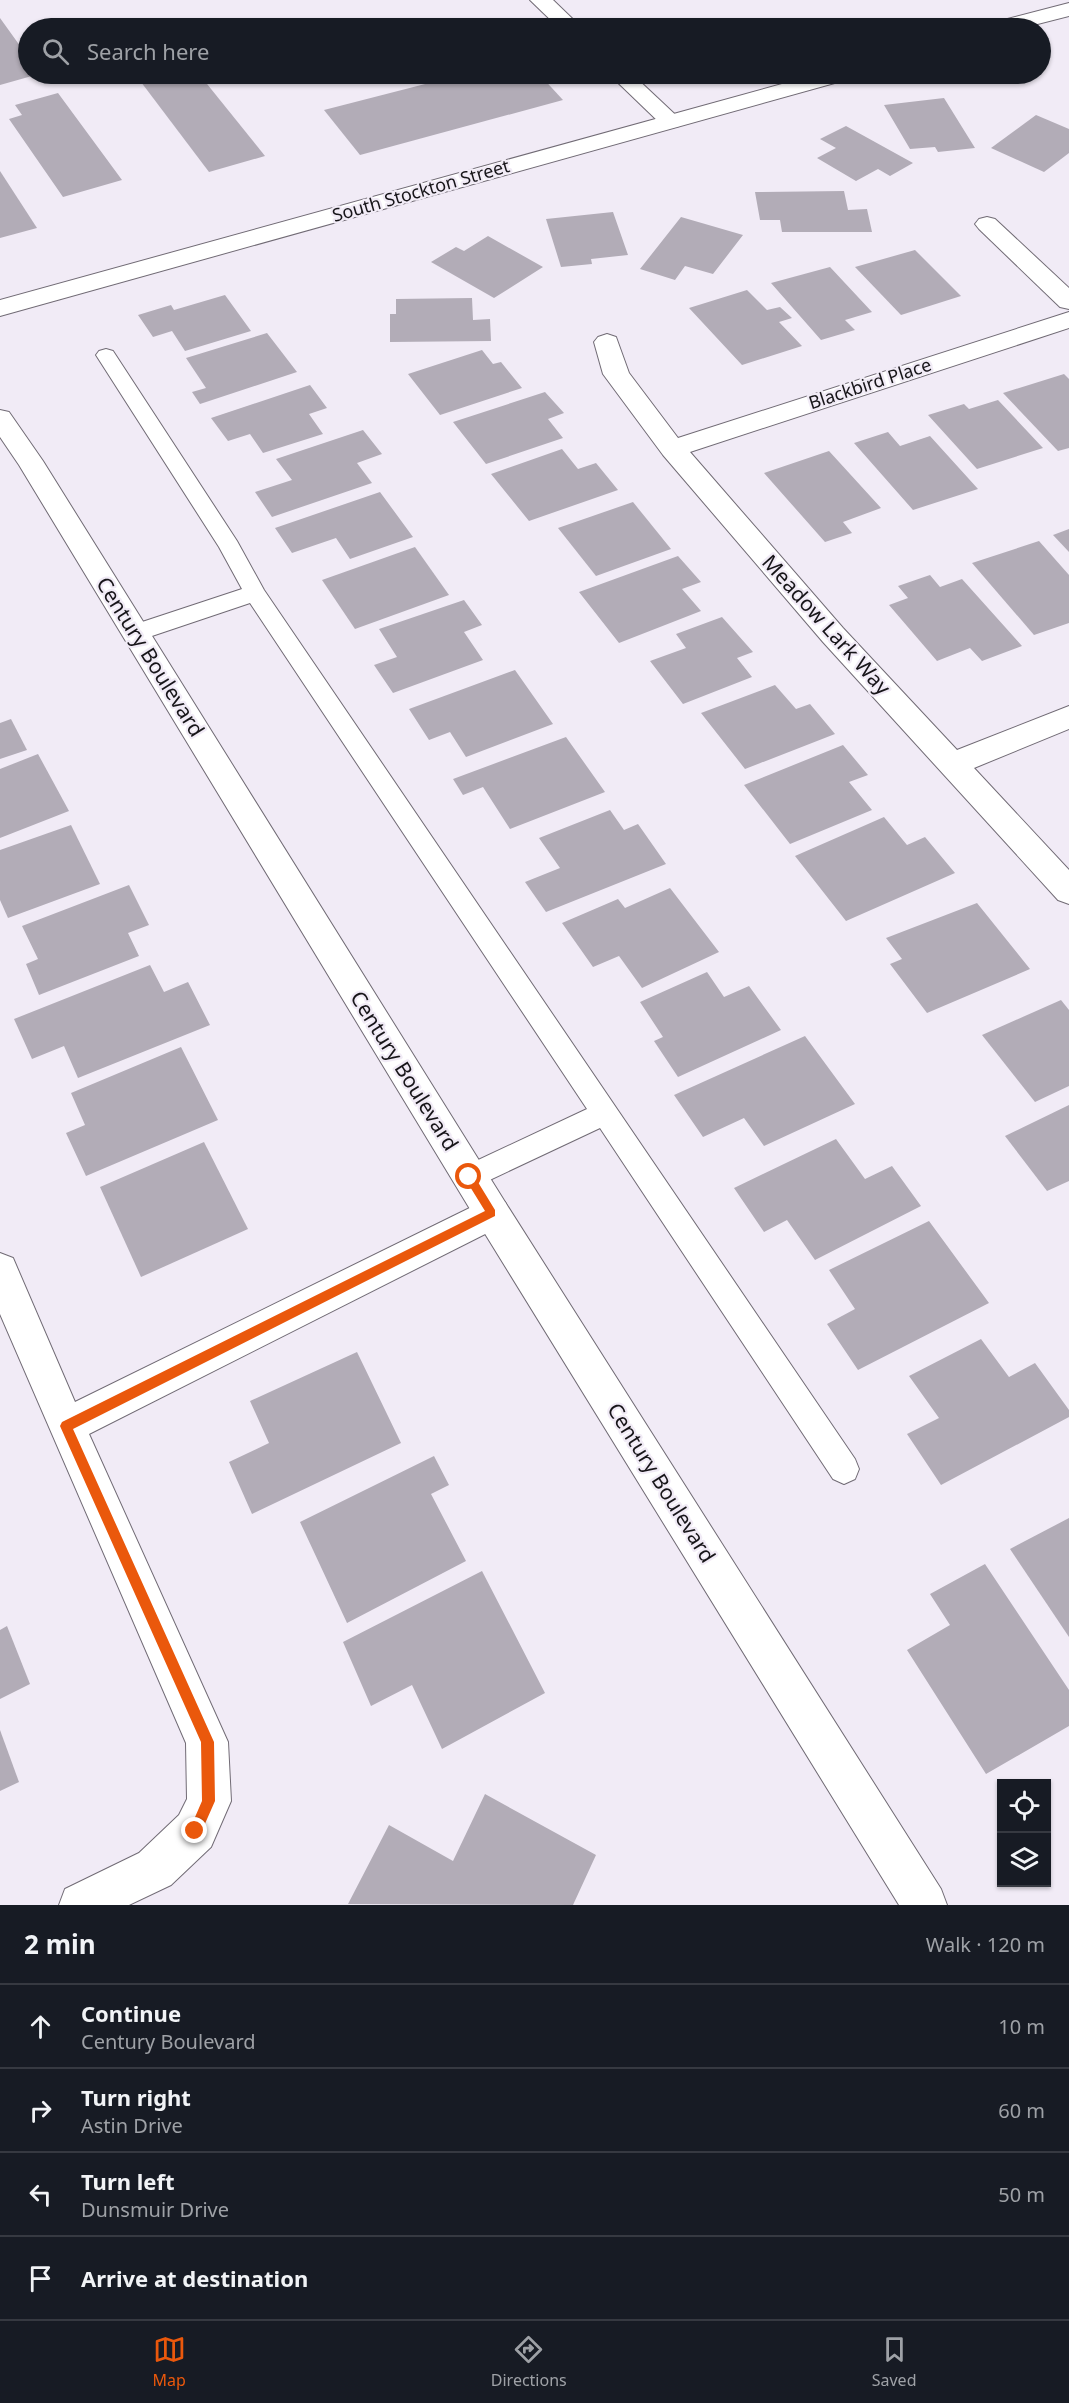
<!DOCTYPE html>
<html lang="en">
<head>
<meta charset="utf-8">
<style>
	body { margin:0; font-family:"Noto Sans",sans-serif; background:#242831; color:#f1f3f6 }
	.controls { position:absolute; right:18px; bottom:18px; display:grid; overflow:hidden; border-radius:0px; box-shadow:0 2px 4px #0004 }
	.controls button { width:54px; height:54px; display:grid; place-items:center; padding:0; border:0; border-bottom:2px solid #363941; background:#171b24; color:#f1f3f6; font:30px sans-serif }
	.stop { position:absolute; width:18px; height:18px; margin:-14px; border:4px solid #ea580c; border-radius:50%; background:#fff }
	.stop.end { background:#ea580c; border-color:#fff; box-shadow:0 2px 6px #0008 }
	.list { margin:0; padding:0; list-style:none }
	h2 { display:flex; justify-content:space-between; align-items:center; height:78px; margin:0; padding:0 24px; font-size:26px }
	h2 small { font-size:20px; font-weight:400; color:#9ea1a6 }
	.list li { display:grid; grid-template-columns:39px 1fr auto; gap:18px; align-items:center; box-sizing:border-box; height:84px; padding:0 24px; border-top:2px solid #363941 }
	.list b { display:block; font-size:22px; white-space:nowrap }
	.list p { margin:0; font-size:20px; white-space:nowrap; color:#9ea1a6 }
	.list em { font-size:20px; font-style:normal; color:#9ea1a6 }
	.icon { flex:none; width:33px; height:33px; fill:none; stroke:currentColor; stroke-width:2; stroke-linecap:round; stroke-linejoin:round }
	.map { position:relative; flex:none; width:1069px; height:1905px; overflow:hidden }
	.search { position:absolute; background:#171b24; box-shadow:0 2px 4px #0004; left:18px; right:18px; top:18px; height:66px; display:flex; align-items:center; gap:15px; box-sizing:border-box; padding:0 21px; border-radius:33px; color:#9ea1a6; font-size:22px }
	.sheet { height:414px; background:#171b24 }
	nav { display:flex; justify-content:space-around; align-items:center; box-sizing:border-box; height:84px; border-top:2px solid #363941; background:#171b24; font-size:16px; color:#9ea1a6 }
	nav a { display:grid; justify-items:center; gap:3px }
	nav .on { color:#ea580c }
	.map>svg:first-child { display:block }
	.building { fill:#b2acb7 }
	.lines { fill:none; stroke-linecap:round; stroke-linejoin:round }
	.service-casing { stroke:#716b75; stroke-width:2 }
	.minor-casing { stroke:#716b75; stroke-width:2 }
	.tertiary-casing { stroke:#716b75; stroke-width:2 }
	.service { fill:#fff; fill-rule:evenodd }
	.minor { fill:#fff; fill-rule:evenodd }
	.tertiary { fill:#fff; fill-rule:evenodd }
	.route { fill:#ea580c }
	.labels { text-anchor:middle; stroke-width:4.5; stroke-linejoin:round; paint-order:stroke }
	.far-street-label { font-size:18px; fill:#171519; stroke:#f1ebf6 }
	.street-label { font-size:21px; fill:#171519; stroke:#f1ebf6 }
</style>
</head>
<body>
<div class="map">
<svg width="1069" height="1905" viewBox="0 0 1069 1905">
	<rect width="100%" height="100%" fill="#f1ebf6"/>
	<g class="building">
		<path d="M0 18 28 57V74H39L0 85Z"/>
		<path d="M194 20 201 28H165Z"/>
		<path d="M173 74H199L265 156 209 172 141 82Z"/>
		<path d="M464 74H539L563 100 360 155 324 110Z"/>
		<path d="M58 93 122 180 63 197 9 119 22 115 15 105Z"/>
		<path d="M944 98 975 148 938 152 935 147 910 149 884 105Z"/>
		<path d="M1036 115 1069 129V153L1044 172 991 148Z"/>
		<path d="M846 126 913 163 890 176 878 169 856 181 817 158 836 148 820 139Z"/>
		<path d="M0 171 37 228 0 238Z"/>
		<path d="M844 191 848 210 867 209 872 232H782L780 220H760L755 192Z"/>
		<path d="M613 212 628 255 591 259 592 264 561 267 546 219Z"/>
		<path d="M681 217 743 235 713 274 685 266 675 280 640 269Z"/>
		<path d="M488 236 543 267 494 298 431 262 456 247 464 251Z"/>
		<path d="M915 250 961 296 901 315 855 267Z"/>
		<path d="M830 267 872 312 845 320 855 330 821 340 771 283Z"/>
		<path d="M747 290 767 310 780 307 792 318 779 322 802 346 742 365 689 308Z"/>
		<path d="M225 295 251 331 185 351 172 331 153 337 138 315 171 305 174 310Z"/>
		<path d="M472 298 473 320 490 319 491 341 390 342V314H396V299Z"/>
		<path d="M267 333 297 372 200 404 192 392 206 388 186 358Z"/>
		<path d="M482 350 493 364 501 362 522 388 440 415 408 374Z"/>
		<path d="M1064 374 1069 379V448L1058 451 1003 393Z"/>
		<path d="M310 385 327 408 309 414 323 434 263 453 250 434 228 441 211 418Z"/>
		<path d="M545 392 564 413 548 419 563 438 486 464 453 422Z"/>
		<path d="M998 400 1043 448 977 469 928 415 964 404 969 409Z"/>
		<path d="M363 430 382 454 357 463 372 483 272 517 255 492 292 480 276 459Z"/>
		<path d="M888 432 900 446 930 436 978 489 913 510 854 443Z"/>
		<path d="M562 449 578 469 596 463 618 490 529 521 491 474Z"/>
		<path d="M829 451 881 508 843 522 852 533 825 542 764 473Z"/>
		<path d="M380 492 413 537 350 559 336 538 292 553 275 528Z"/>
		<path d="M633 502 671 549 596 576 558 528Z"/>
		<path d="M1069 529V552L1053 535Z"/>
		<path d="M1039 541 1069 575V623L1034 635 972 563Z"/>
		<path d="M415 547 449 595 355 629 322 580Z"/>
		<path d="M678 556 701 582 682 589 701 611 619 643 579 592Z"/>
		<path d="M930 575 940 587 962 579 1022 646 982 661 970 648 937 661 889 605 908 598 898 586Z"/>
		<path d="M464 600 482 625 464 632 483 660 393 693 374 665 397 657 379 629Z"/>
		<path d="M722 617 753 652 737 658 752 677 683 704 650 661 686 648 676 634Z"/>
		<path d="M515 670 553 724 466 757 450 732 429 740 409 709Z"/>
		<path d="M775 685 796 709 810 704 835 734 745 769 701 713Z"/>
		<path d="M11 719 27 750 0 759V723Z"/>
		<path d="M566 737 605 792 510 829 483 787 463 795 453 779Z"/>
		<path d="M843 745 868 775 849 782 872 810 790 844 744 785Z"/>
		<path d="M38 754 69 811 0 838V769Z"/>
		<path d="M610 810 624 830 638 824 666 864 546 912 525 882 560 868 539 838Z"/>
		<path d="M884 817 907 845 925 837 955 873 846 921 795 856Z"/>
		<path d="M71 825 100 884 8 918 0 900V850Z"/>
		<path d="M129 885 149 925 128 933 139 956 39 995 26 964 38 959 22 926Z"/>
		<path d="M670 888 719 952 642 988 619 956 593 967 562 923 618 899 625 908Z"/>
		<path d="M977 903 1030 969 927 1013 890 964 902 959 886 938Z"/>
		<path d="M150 965 164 992 188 982 210 1025 78 1078 64 1046 32 1059 14 1019Z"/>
		<path d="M707 972 724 997 749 986 781 1030 678 1077 654 1041 663 1037 640 1002Z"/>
		<path d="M1061 1000 1069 1010V1086L1035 1102 982 1035Z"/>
		<path d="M805 1036 855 1104 764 1146 744 1118 703 1137 674 1095Z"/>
		<path d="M181 1047 218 1120 86 1176 66 1133 85 1125 71 1093Z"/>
		<path d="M1069 1105V1181L1047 1191 1005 1136Z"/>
		<path d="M836 1139 865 1179 892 1166 921 1206 815 1260 787 1220 764 1232 734 1188Z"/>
		<path d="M204 1142 248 1229 141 1277 100 1187Z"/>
		<path d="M929 1221 989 1303 858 1370 827 1324 855 1309 829 1270Z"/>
		<path d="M981 1339 1009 1377 1035 1363 1069 1410V1417L941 1485 907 1434 939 1418 909 1376Z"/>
		<path d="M357 1352 401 1443 252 1514 229 1462 269 1443 250 1401Z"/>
		<path d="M434 1456 449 1485 431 1494 466 1561 347 1623 300 1522Z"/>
		<path d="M1069 1518V1637L1010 1549Z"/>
		<path d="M985 1564 1069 1690V1726L986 1774 907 1650 950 1625 930 1594Z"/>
		<path d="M482 1571 545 1693 442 1749 412 1685 371 1706 343 1642Z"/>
		<path d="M7 1626 30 1684 0 1699V1630Z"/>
		<path d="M0 1730 19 1782 0 1791Z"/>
		<path d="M485 1794 596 1855 573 1905 348 1904 389 1825 453 1861Z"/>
	</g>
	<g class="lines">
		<defs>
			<path id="service" d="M106 349 113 351 237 541 264 590 855 1459 859 1469 855 1479 844 1484 833 1479 600 1128 479 1185 469 1189 459 1185 455 1177 459 1169 587 1109 250 603 143 639 135 641 127 639 124 633 127 627 242 589 219 547 96 355 99 351Z"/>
			<g id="minor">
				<path d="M530 0H553L582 28H559Z"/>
				<path d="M609 74H632L682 121 679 126 671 128 663 126Z"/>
				<path d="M987 217 995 219 1069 288V309L1060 307 979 229 975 224 979 219Z"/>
				<path d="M1069 312V328L690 452 843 628 957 750 1069 706V729L974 768 1069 870V904L1058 900 823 642 663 455 603 374 594 342 598 337 607 334 616 337 629 373 678 438Z"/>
				<path d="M492 1197 505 1202 510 1213 505 1224 89 1434 228 1742 231 1801 211 1847 171 1885 129 1905H59L65 1889 139 1853 179 1815 187 1799 186 1743 0 1314V1253L13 1258 75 1402Z"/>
			</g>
			<g id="tertiary">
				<path d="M1069 3V16L1022 28H989L992 23Z"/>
				<path d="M818 74H852L849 79 0 316V300Z"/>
				<path d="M0 410 9 412 43 461 505 1202 941 1889 947 1905H899L479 1224 19 465 0 437Z"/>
			</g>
		</defs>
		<use href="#service" class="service-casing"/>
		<use href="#minor" class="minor-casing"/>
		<use href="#tertiary" class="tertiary-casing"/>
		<use href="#service" class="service"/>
		<use href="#minor" class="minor"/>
		<use href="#tertiary" class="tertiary"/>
	</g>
	<path class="route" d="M469 1172 473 1174 495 1210V1216L73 1429 214 1742 215 1801 200 1835 195 1837 191 1835 189 1831 202 1801 201 1742 60 1426 62 1422 485 1211 464 1177Z"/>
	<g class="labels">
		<g class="far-street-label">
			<text transform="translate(421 191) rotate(-16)" y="6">South Stockton Street</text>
			<text transform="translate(870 384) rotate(-18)" y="6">Blackbird Place</text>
		</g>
		<g class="street-label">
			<text transform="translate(826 625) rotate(48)" y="7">Meadow Lark Way</text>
			<text transform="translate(150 657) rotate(58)" y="7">Century Boulevard</text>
			<text transform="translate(404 1071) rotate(58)" y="7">Century Boulevard</text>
			<text transform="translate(661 1483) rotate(58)" y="7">Century Boulevard</text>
		</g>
	</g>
</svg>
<div class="controls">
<button><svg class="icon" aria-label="locate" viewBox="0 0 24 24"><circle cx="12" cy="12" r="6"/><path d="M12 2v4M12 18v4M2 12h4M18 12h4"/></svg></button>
<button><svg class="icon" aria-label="layers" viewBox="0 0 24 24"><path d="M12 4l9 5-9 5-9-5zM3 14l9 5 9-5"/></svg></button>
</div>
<div class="stop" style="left:469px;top:1177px"></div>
<div class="stop end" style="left:195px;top:1831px"></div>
<div class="search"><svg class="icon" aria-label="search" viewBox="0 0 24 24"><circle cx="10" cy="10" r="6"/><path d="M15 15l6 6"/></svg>Search here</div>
</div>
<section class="sheet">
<h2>2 min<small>Walk · 120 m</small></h2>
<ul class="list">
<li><svg class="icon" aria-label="ahead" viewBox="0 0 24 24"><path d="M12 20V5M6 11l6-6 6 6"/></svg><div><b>Continue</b><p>Century Boulevard</p></div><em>10 m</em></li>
<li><svg class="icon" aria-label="right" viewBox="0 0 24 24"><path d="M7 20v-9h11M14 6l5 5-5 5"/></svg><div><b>Turn right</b><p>Astin Drive</p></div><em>60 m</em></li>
<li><svg class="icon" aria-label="left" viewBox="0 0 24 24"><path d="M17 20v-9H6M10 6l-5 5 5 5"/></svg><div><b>Turn left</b><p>Dunsmuir Drive</p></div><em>50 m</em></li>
<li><svg class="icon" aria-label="arrive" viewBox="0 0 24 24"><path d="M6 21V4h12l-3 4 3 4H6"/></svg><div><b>Arrive at destination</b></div></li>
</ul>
</section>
<nav>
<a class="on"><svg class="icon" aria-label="map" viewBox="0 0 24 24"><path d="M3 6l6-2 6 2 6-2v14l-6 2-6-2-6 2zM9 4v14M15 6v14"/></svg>Map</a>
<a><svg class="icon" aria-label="directions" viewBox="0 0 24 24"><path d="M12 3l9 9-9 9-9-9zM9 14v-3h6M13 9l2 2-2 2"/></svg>Directions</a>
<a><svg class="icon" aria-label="saved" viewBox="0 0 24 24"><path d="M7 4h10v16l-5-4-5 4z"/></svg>Saved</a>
</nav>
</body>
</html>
